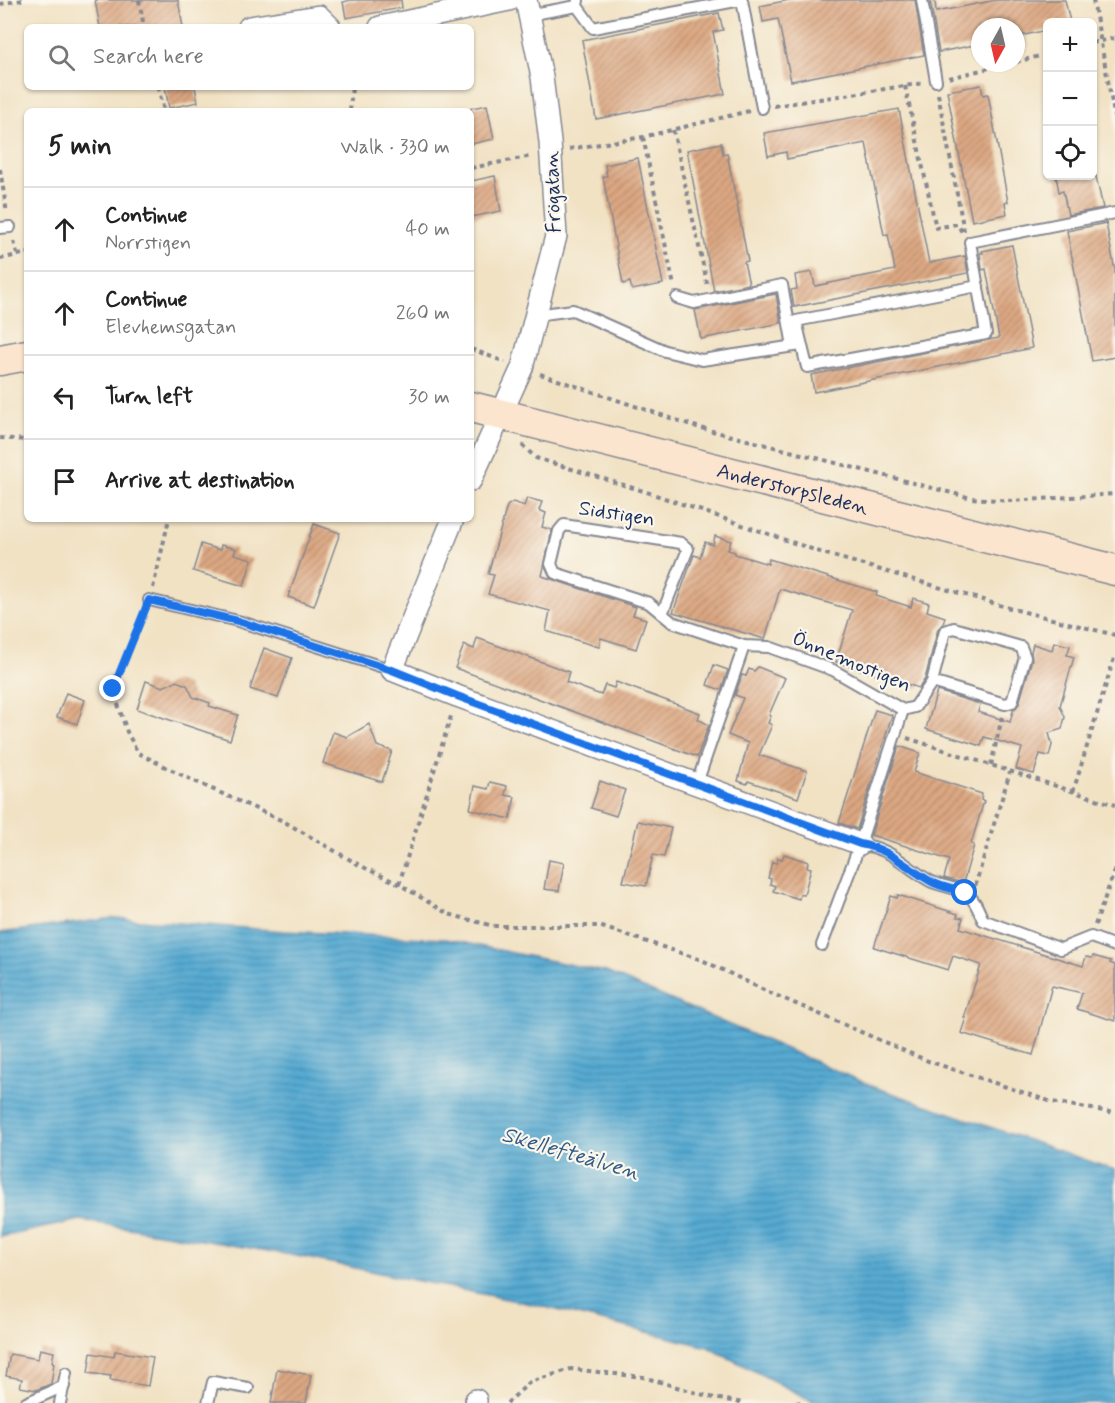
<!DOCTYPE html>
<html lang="en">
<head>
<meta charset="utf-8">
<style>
	body { margin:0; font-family:Mynerve,sans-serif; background:#f2f2f2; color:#222 }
	.controls { position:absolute; right:18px; top:18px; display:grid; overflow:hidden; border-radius:9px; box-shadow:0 2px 4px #0004 }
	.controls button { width:54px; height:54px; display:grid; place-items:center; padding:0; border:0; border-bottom:2px solid #e0e0e0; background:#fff; color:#222; font:30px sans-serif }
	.compass { position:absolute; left:971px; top:18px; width:54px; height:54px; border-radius:50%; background:#fff; box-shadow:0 2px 4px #0004; rotate:188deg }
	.stop { position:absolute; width:18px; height:18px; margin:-14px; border:4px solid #1a73e8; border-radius:50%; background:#fff }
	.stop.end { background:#1a73e8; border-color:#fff; box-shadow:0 2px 6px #0008 }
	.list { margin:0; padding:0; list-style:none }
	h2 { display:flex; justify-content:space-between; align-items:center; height:78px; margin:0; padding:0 24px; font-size:26px }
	h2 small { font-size:20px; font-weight:400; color:#767676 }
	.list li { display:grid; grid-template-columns:39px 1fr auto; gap:18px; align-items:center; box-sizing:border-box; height:84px; padding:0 24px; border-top:2px solid #e0e0e0 }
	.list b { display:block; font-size:22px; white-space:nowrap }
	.list p { margin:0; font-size:20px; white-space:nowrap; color:#767676 }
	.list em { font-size:20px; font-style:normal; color:#767676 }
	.icon { flex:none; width:33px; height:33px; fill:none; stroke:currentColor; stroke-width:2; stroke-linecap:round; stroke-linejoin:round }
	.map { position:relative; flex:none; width:1115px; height:1403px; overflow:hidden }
	.search { position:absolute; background:#fff; box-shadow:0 2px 4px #0004; left:24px; top:24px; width:450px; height:66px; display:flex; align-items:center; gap:15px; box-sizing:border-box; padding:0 21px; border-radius:9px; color:#767676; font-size:22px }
	.panel { position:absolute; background:#fff; box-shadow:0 2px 4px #0004; left:24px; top:108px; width:450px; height:414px; border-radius:9px }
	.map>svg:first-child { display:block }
	.water { fill:url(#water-rules); stroke:#396c98; stroke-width:1.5 }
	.building { fill:url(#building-hatch) }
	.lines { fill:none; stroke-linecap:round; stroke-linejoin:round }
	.lane-casing { stroke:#868891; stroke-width:14 }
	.street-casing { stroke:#868891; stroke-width:24 }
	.secondary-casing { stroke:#868891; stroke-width:33 }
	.path { stroke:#868891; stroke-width:4; stroke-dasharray:4.5 4.5; stroke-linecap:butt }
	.lane { stroke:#fff; stroke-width:10 }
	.street { stroke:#fff; stroke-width:21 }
	.secondary { stroke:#fbe5cf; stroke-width:30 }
	.route { stroke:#1a73e8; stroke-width:8 }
	.labels { text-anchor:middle; stroke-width:4.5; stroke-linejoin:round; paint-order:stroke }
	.street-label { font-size:21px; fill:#1b2f5e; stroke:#fbf7ec }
	.water-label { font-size:22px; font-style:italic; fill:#305a87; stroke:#fbf7ec }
</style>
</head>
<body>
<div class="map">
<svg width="1115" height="1403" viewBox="0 0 1115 1403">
	<defs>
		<pattern id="water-rules" width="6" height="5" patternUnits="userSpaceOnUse" patternTransform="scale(1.5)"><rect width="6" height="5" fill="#57aad2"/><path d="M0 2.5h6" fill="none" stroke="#478bae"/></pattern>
		<pattern id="building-hatch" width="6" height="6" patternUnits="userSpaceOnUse" patternTransform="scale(1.5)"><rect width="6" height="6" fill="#dda882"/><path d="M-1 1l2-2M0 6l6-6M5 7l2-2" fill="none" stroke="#b2896e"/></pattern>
	</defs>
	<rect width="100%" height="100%" fill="#fbf7ec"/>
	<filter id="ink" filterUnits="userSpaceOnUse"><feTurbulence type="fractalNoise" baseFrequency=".0167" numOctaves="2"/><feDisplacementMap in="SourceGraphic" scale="12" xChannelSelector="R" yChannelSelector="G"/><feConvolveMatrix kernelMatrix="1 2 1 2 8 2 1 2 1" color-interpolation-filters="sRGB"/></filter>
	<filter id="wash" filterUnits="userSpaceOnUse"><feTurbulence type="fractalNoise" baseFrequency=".008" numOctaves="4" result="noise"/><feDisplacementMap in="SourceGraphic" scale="24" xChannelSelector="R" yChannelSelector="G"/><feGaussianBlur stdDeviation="1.35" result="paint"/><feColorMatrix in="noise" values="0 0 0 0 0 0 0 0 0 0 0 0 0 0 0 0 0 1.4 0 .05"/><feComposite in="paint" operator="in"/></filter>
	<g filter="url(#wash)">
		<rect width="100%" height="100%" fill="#f1e2c4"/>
		<path class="water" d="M114 918 284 931 445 939 606 972 874 1087 1115 1170V1403H816L708 1347 541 1306 292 1255 80 1220 0 1237V933Z"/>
		<g id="blocks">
			<g class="building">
				<path d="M95 0H178L183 27H100Z"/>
				<path d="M351 0H401L402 8 346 18 343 2Z"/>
				<path d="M789 0H915L924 55 791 81 778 19 763 22 760 6Z"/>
				<path d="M930 0H935L936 12 996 0H1065L1070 22H1047V30L1016 37V27H980V44L939 52Z"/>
				<path d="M719 13 723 30 713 32 725 94 596 119 582 40Z"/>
				<path d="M981 85 983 95 988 94 1008 202 1005 203 1007 214 972 221 947 91Z"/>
				<path d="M165 87H195L198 102 169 108Z"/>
				<path d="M487 105 494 139 471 144V108Z"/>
				<path d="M899 109 929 263 965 256 968 273 794 307 791 290 797 289 795 275 812 272 815 286 895 270 888 234 884 235 866 143 787 159 786 152 768 156 764 133Z"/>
				<path d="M721 143 723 154 727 153 748 261 744 262 749 284 714 291 687 150Z"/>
				<path d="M638 158 663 284 632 290 630 282 623 284 603 177 607 176 605 165Z"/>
				<path d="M495 176 501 211 471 217V181Z"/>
				<path d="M1056 176H1096L1103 208 1068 215 1063 191 1059 192Z"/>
				<path d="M1106 223 1115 271V357L1092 361 1067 231Z"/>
				<path d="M1012 245 1032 348 814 392 811 375 999 338 986 269 982 270 980 253H983L982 251Z"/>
				<path d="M776 294 781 323 701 339 695 310Z"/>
				<path d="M527 498 542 502 539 510 546 513 542 527 552 530 542 576 636 607 633 615 646 619 636 649 601 638 599 647 546 631 550 611 488 594 494 575 488 574 507 506 513 502 524 506Z"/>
				<path d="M314 524 340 533 314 606 288 597Z"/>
				<path d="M715 536 731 541 728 550 735 552V554L768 564 769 559 877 592 876 596 911 607 913 598 929 603 927 611 945 617 943 624 938 629 925 679 919 688 836 662 852 610 780 589 765 639 673 612 694 555 700 557 705 542 713 545Z"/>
				<path d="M201 544 220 550 221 545 236 549 234 554 252 559 244 586 193 571Z"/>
				<path d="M477 638 569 672 566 682 601 695 605 685 614 688 616 682 700 713 698 719 709 725 697 757 455 668 464 645 474 649Z"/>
				<path d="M1054 642 1070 646 1067 655 1074 657 1060 706 1065 717 1062 729 1049 733 1052 745 1049 756 1040 754 1034 774 1016 769 1022 748 984 737 981 746 926 729 937 691 980 704 978 712 1010 722 1013 711 1019 704 1032 659 1031 652 1033 644 1052 650Z"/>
				<path d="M264 648 292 658 278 698 250 689Z"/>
				<path d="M714 665 728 670 721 690 707 685Z"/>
				<path d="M758 667 785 678 769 715 771 716 768 723 772 725 759 755 807 771 798 798 748 781 747 784 738 781 748 743 728 735 743 698 735 695 742 675 746 676 749 669 754 671Z"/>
				<path d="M146 681 163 687 176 681 187 685 193 697 210 703 209 706 238 715 230 740 137 709Z"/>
				<path d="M66 693 85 700 77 724 57 717Z"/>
				<path d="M875 710 892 715 857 829 839 823Z"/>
				<path d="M369 724 377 746 392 751 382 782 323 763 333 732 347 737Z"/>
				<path d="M899 746 920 753 914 772 982 794 981 800 984 801 971 844 974 845 963 883 944 878 949 860 871 835Z"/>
				<path d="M600 781 625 790 616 816 591 808Z"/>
				<path d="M490 782 507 786 505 795 515 797 510 819 470 809 475 786 488 789Z"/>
				<path d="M638 821 671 828 664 857 653 855 646 886 623 882Z"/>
				<path d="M784 854 808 862 807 867 811 868 804 895 800 894 799 899 773 891 775 886 770 884 771 879 768 878 772 862 776 863 778 858 782 859Z"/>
				<path d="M549 860 564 863 559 891 544 889Z"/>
				<path d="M898 895 958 914 957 917 963 918 960 928 1083 966 1086 957 1092 958 1093 956 1111 961 1110 963 1115 965V1021L1077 1009 1082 993 1052 986 1033 1055 961 1033 966 1018H964L981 965 953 956 948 970 874 947 891 896 897 898Z"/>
				<path d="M40 1349 54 1352 52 1362 54 1363 51 1384 36 1390 20 1387 22 1379 6 1376 10 1354 38 1359Z"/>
				<path d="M115 1351 153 1357 148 1386 110 1380 111 1376 88 1373 91 1353 114 1357Z"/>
				<path d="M277 1369 311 1375 306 1403H271Z"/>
			</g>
		</g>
	</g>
	<g filter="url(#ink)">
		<use href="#blocks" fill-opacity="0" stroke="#868891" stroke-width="1.5"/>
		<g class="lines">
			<defs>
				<g id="lane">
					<path d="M578 0 577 6 593 28 741 0"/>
					<path d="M742 0 762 108"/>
					<path d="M922 0 936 81"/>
					<path d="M528 15 577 6"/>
					<path d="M0 228 10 227"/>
					<path d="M978 286 796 321 807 367 986 334 970 242 1115 213"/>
					<path d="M677 298 694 303 782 285 793 346"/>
					<path d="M536 315 573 310 665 351 702 360 801 345"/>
					<path d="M149 600 238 621 392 670"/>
					<path d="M662 614 688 549 681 543 564 525 559 531 551 564 555 573 649 603 672 622 744 646 769 647 833 670 903 710 915 707 932 682 945 631 954 628 1021 647 1025 657 1012 702 1005 704 932 682"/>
					<path d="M697 783 744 646"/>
					<path d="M860 844C895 850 902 865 930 881 942 887 958 887 969 896 976 901 979 912 983 920L1061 949 1091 937 1115 946"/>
					<path d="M822 945 860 844 903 710"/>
					<path d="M26 1403 64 1386"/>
					<path d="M60 1403 66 1373"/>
					<path d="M208 1403 213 1382 248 1388"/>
				</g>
				<g id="street">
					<path d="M249 27 319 16 330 27"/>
					<path d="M380 27 509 0"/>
					<path d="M471 480 522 368 556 236 550 142 542 77 526 0"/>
					<path d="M453 519 392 670 457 696 860 844"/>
					<path d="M476 1403V1400"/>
				</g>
				<g id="secondary">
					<path d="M0 360 27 355"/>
					<path id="s1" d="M471 407 1115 570"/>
				</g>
			</defs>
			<use href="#lane" class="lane-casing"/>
			<use href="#street" class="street-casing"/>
			<use href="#secondary" class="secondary-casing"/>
			<g class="path">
				<path d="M139 0 144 27"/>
				<path d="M1093 0 1115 119"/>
				<path d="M0 4 22 0"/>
				<path d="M1092 43 1115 38"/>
				<path d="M1016 62 1048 54"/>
				<path d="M949 78 1010 63"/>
				<path d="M905 86 936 228 957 224 962 232"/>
				<path d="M158 87 164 111"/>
				<path d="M938 94 964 231"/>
				<path d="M774 106 924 83"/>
				<path d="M350 111 352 87"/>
				<path d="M673 130 708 287"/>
				<path d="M643 137 674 286"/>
				<path d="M569 149 643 137 749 111"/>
				<path d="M471 168 532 156"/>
				<path d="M0 169 7 213"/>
				<path d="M14 241 17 254"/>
				<path d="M0 259 27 253"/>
				<path d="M471 349 505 362"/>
				<path d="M540 374 697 427 971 498 1012 501 1115 494"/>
				<path d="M0 438 27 440"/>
				<path d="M522 445 536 458 653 494 823 553 1013 609 1115 635"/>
				<path d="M153 588 169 519"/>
				<path d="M145 612 113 689 127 732 138 753 194 781 283 821 361 866 399 884 448 914 493 926H599L702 960 766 991 928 1061 1052 1102 1115 1113"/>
				<path d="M907 738 1115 805"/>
				<path d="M991 765 1002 717"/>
				<path d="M1073 792 1115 655"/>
				<path d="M399 884 452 713"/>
				<path d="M975 886 1010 772"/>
				<path d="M1095 925 1115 870"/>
				<path d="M507 1403 530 1382 571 1369 643 1377 714 1398 743 1403"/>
				<path d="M796 1403 802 1402"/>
			</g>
			<use href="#lane" class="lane"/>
			<use href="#street" class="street"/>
			<use href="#secondary" class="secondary"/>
		</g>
	</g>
	<g class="lines" filter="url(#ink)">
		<path class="route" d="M113 689 149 600 238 621 392 670 457 696 860 844C893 850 903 866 930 881 940 887 954 889 965 893"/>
	</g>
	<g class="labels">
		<g class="street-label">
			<text transform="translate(552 192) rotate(-92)" y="7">Frögatan</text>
			<text dy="7" stroke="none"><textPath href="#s1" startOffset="332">Anderstorpsleden</textPath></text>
			<text transform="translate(617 513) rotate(9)" y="7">Sidstigen</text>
			<text transform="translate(852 661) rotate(23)" y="7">Önnemostigen</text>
		</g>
		<g class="water-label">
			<text transform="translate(571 1152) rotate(16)" y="8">Skellefteälven</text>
		</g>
	</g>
</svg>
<div class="controls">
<button>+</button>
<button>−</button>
<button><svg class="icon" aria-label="locate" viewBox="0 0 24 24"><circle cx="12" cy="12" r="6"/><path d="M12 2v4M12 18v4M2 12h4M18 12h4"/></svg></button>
</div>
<svg class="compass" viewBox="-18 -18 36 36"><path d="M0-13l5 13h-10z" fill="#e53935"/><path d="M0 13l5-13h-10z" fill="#767676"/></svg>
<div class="stop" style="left:965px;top:893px"></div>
<div class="stop end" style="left:113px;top:689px"></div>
<div class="search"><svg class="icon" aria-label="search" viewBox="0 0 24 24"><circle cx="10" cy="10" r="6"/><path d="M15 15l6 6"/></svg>Search here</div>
<section class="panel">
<h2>5 min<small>Walk · 330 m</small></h2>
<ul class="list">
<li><svg class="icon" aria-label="ahead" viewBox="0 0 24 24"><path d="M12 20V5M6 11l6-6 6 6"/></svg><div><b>Continue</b><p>Norrstigen</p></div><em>40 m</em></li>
<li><svg class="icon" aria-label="ahead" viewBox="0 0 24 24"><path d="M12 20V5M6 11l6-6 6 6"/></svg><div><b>Continue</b><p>Elevhemsgatan</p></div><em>260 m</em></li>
<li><svg class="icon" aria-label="left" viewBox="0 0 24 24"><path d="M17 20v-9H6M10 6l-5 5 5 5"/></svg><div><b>Turn left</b></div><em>30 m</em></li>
<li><svg class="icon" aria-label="arrive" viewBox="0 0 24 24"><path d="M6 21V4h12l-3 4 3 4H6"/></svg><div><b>Arrive at destination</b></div></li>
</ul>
</section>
</div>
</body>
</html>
